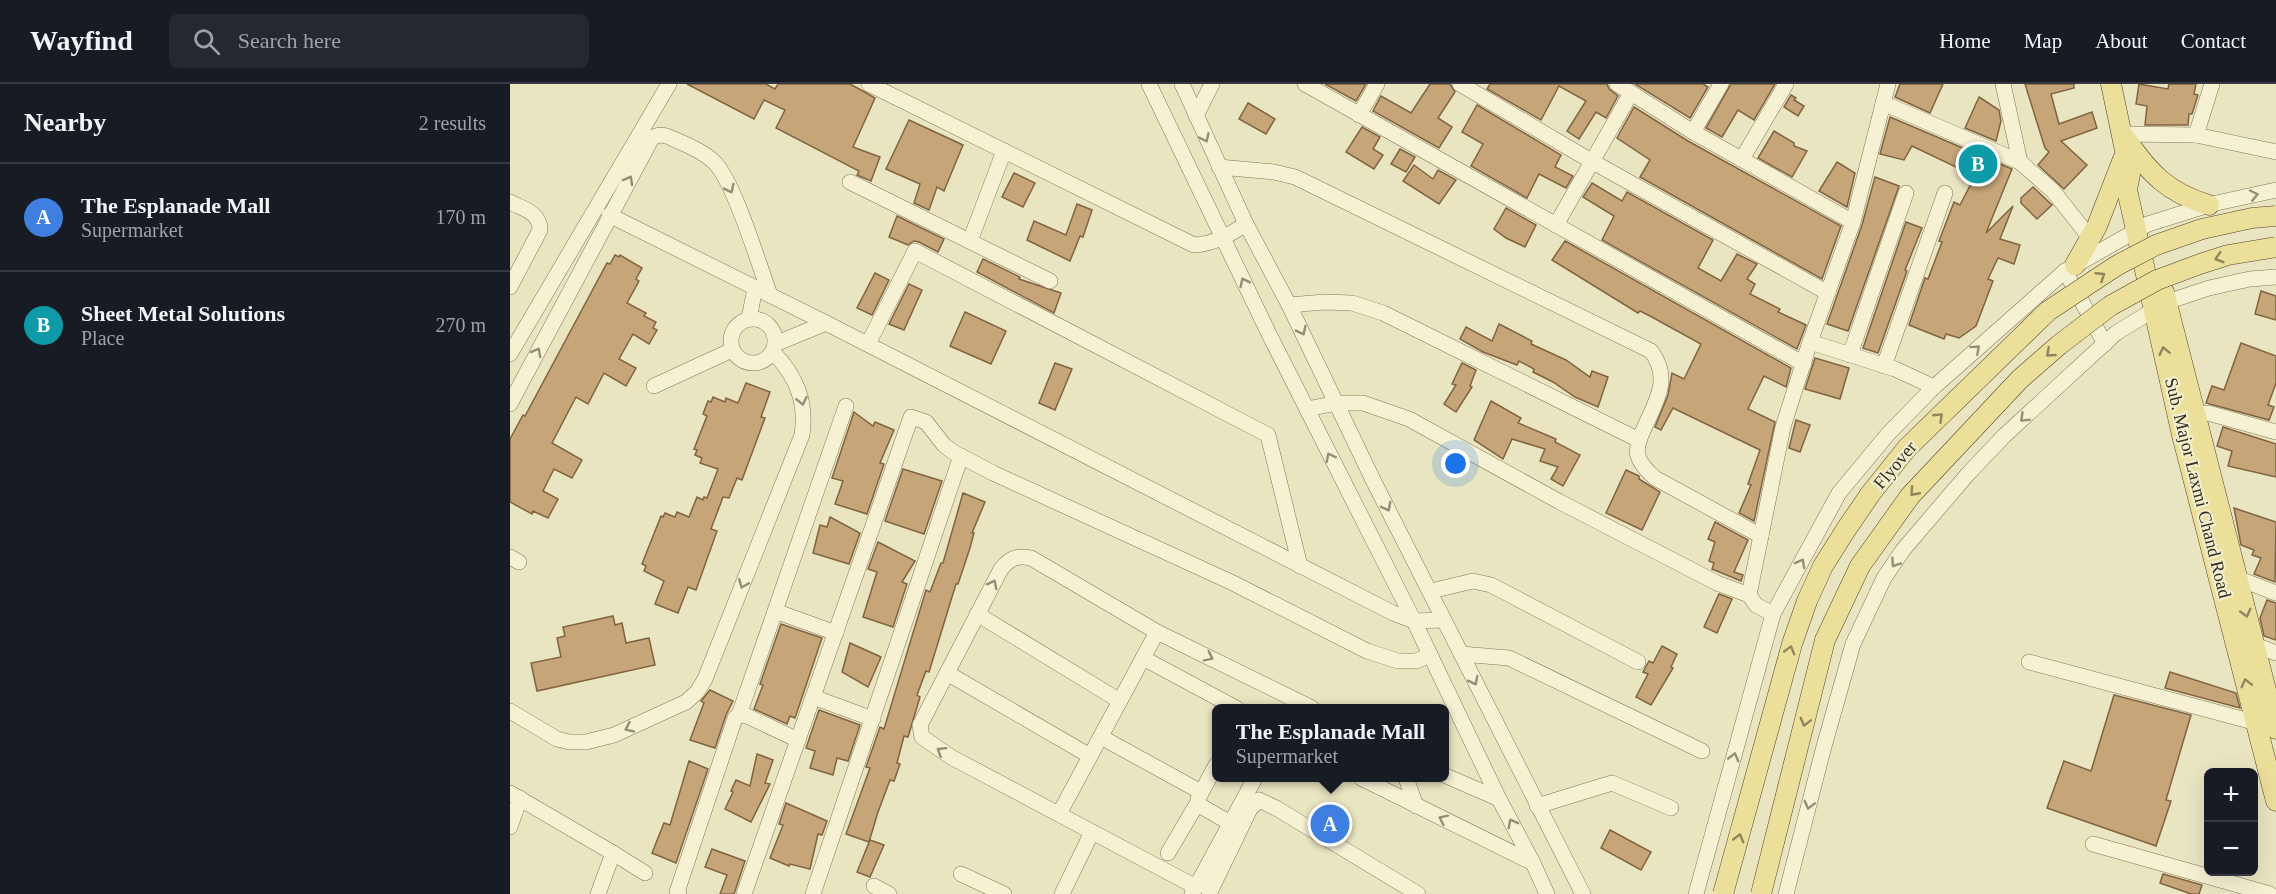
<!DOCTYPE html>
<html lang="en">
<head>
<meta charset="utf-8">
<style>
	body { margin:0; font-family:"Times New Roman",serif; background:#242831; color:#f1f3f6 }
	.controls { position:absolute; right:18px; bottom:18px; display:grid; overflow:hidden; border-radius:9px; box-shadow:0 6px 24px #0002 }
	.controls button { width:54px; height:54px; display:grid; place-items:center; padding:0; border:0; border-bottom:2px solid #363941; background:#171b24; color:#f1f3f6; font:30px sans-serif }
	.you { position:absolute; left:946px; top:380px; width:21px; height:21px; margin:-15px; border:4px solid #fff; border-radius:50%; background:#1a73e8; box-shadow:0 0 0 9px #1a73e833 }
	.badge { display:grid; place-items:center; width:39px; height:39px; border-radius:50%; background:#7c3aed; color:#fff; font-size:20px; font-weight:700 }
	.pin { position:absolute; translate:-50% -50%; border:3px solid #fff; box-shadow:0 2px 6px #0006 }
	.popup { position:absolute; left:702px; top:620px; width:237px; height:78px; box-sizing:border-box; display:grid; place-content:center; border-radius:9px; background:#171b24; filter:drop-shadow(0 2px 4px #0005); font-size:20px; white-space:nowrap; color:#9ea1a6 }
	.popup b { font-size:22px; color:#f1f3f6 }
	.popup::after { content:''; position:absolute; left:50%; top:100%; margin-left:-12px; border:12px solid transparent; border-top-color:#171b24 }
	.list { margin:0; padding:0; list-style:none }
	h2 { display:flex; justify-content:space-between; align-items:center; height:78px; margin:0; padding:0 24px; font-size:26px }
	h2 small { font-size:20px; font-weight:400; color:#9ea1a6 }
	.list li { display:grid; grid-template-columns:39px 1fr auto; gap:18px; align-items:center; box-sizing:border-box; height:108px; padding:0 24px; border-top:2px solid #363941 }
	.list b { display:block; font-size:22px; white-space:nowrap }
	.list p { margin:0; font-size:20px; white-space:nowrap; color:#9ea1a6 }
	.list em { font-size:20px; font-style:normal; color:#9ea1a6 }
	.icon { flex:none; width:33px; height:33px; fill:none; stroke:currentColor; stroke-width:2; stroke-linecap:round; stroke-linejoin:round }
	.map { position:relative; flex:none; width:1766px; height:810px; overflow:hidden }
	header { display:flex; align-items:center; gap:36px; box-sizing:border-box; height:84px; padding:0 30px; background:#171b24; border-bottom:2px solid #363941 }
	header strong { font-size:28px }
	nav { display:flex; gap:33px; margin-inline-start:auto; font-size:21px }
	.search { width:420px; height:54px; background:#242831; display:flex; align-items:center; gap:15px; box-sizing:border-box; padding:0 21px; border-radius:9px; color:#9ea1a6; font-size:22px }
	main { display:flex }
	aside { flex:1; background:#171b24 }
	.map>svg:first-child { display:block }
	.building { fill:#c6a579; stroke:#806441; stroke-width:1.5 }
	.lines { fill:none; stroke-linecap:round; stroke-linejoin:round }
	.minor-casing { stroke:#82765a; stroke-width:16 }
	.major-casing { stroke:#50432e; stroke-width:21 }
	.minor { stroke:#f6f1d3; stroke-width:15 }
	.major { stroke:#ecdf9a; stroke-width:20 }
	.major-bridge-casing { stroke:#50432e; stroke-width:21; stroke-linecap:butt }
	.major-bridge { stroke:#ecdf9a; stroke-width:20 }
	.oneway { stroke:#948e78 }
	.oneway2 { stroke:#90855c }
	.labels { text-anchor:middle; stroke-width:4.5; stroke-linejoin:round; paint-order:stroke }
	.street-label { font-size:18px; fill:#332b1d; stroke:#f2eed0 }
</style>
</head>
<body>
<header>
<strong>Wayfind</strong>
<div class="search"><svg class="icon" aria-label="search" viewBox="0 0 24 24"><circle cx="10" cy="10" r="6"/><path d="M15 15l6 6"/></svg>Search here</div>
<nav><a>Home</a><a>Map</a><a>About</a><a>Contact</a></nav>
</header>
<main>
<aside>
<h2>Nearby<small>2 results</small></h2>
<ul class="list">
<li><span class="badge" style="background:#3f7fe0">A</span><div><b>The Esplanade Mall</b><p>Supermarket</p></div><em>170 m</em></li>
<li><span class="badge" style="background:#0f9aa8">B</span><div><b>Sheet Metal Solutions</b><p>Place</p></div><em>270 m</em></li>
</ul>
</aside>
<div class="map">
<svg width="1766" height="810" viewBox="0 0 1766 810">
	<rect width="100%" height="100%" fill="#eae5c1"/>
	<g class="building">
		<path d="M177 0H256L265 5 268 0H340L351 6 365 14 343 63 370 73 361 97 347 91 349 87 266 44 275 26 254 16 244 35Z"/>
		<path d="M815 0H856L846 17Z"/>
		<path d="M920 0H940L945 8 928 34 942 43 929 64 863 27 871 12 901 29Z"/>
		<path d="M980 0H1097L1099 5 1108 12 1096 34 1086 28 1069 55 1057 47 1076 17 1049 2 1031 36 977 5Z"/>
		<path d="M1125 0H1193L1198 3 1180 34Z"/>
		<path d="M1221 0H1265L1244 36 1228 26 1212 53 1196 44Z"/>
		<path d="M1390 0H1433L1420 29 1385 13Z"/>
		<path d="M1515 0H1564V4L1541 10 1549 40 1582 28 1587 44 1551 57 1577 81 1554 105 1528 81 1539 68 1535 64Z"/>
		<path d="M1629 0 1658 5 1659 0H1686L1684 10 1688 11 1682 30H1679L1678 41H1635L1637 22 1626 20Z"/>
		<path d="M1281 11 1286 14 1284 16 1294 22 1288 32 1274 23Z"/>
		<path d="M1469 13 1489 26 1491 37 1486 57 1455 44Z"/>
		<path d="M738 19 765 35 756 50 729 35Z"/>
		<path d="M967 21 1051 71 1045 83 1063 92 1056 104 1029 90 1017 114 961 82 973 60 952 48Z"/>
		<path d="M1124 23 1178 57 1331 142 1312 195 1130 93 1140 76 1107 54Z"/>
		<path d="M1380 33 1502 85 1476 149 1503 122 1490 155 1510 161 1504 180 1488 174 1478 195 1483 197 1466 242 1449 254 1436 250 1434 255 1399 241 1415 194 1418 195 1432 158 1429 157 1444 118 1450 121 1465 92 1402 62 1394 76 1370 70Z"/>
		<path d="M399 36 453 61 434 107 427 103 419 126 404 119 410 100 376 85Z"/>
		<path d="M852 43 870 53 863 65 873 71 864 85 836 68Z"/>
		<path d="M1264 47 1284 59V62L1297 67 1282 93 1248 74Z"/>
		<path d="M890 65 905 73 896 88 881 80Z"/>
		<path d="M1327 78 1345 89 1337 123 1309 107Z"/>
		<path d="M904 81 923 95 928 86 946 96 929 120 893 97Z"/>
		<path d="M504 89 525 99 513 123 492 113Z"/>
		<path d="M1365 93 1389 102 1338 247 1317 240 1352 141Z"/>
		<path d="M1082 99 1112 117 1117 108 1203 156 1188 184 1211 197 1227 170 1247 180 1237 195 1245 200 1240 210 1270 225 1268 228 1296 241 1287 265 1092 156 1104 132 1073 113Z"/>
		<path d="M1523 103 1542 121 1527 135 1511 119V114Z"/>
		<path d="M567 120 582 126 573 153 570 152 560 177 517 156 524 137 556 151Z"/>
		<path d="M996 124 1026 141 1015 163 996 154 984 145Z"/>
		<path d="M387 132 434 155 428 168 409 158 404 157 398 161 379 153Z"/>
		<path d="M1396 138 1412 144 1395 186 1397 187 1368 269 1353 264Z"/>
		<path d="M1055 157 1281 284 1276 303 1254 292 1238 325 1265 338 1244 437 1229 429 1241 401 1238 400 1250 366 1163 324 1151 346 1145 343 1158 311 1162 289 1174 295 1191 260 1140 232 1130 227 1128 229 1042 176Z"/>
		<path d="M105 171 109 173 110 171 132 184 126 195 129 197 117 219 136 229 134 232 146 238 143 244 147 246 139 260 123 250 109 275 126 284 116 302 94 289 78 320 66 313 42 359 72 376 62 394 44 385 33 407 48 415 38 434 23 427 22 430 0 418V355L13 331 15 332 97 179 100 180Z"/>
		<path d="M473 175 510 193 509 195 551 209 544 229 467 188Z"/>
		<path d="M365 189 379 196 362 231 347 224Z"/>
		<path d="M399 200 412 206 394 246 379 240Z"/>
		<path d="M1751 207 1766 212V236L1745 230Z"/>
		<path d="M455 228 496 247 481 280 440 262Z"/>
		<path d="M989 240 1022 257 1021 260 1056 276 1080 293 1082 287 1098 293 1088 323 1065 313 1043 298 1023 288 1024 285 1009 277 1007 281 973 268 950 255 956 243 982 257Z"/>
		<path d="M1731 259 1766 272V299L1758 321 1764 323 1759 336 1696 319 1702 302 1714 306Z"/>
		<path d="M1305 274 1339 284 1330 315 1295 305Z"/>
		<path d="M545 279 562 285 545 326 529 319Z"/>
		<path d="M952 279 966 286 960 302 962 303 946 328 934 320 946 301 942 300Z"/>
		<path d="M236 299 260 308 251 333 255 334 232 396 227 394 219 414 213 413 201 445 207 447 186 506 178 503 168 529 145 520 154 497 134 487 136 482 132 480 151 432 153 433 155 429 165 433 167 428 179 433 187 413 193 416 194 413 197 414 208 385 190 379 192 374 185 371 187 366 184 365 197 332 193 330 198 317 201 318 203 313 215 318 216 314 228 319Z"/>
		<path d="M981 317 1011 334 1008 339 1046 355 1045 358 1070 371 1053 402 1041 395 1048 383 1030 377 1035 365 1002 355 993 375 964 356Z"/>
		<path d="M344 328 363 342 365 338 384 346 370 379 374 380 357 430 325 420 333 397 322 394Z"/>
		<path d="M1286 336 1300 341 1290 368 1279 364Z"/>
		<path d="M1713 343 1766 360V393L1718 382 1722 367 1707 362Z"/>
		<path d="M393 385 432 397 414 450 375 437Z"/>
		<path d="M1116 386 1129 392V395L1150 408 1132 446 1096 429Z"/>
		<path d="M453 409 475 418 462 449H464L460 464 448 500H446L419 588 416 587 407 611 410 613 398 653 394 652 387 679 390 680 384 697 380 696 368 728 359 758 336 750 360 684 356 683 370 643 374 645 416 506 420 508 431 479H433Z"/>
		<path d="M1724 424 1766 438 1765 498 1744 490 1751 474 1742 471 1744 466 1731 461Z"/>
		<path d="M320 433 350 449 339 480 303 469 310 441 317 443Z"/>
		<path d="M1205 438 1238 456 1224 488 1233 491 1231 497 1202 485 1204 479 1199 477 1205 458 1198 455Z"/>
		<path d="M368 458 405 477 392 498 397 500 383 543 353 533 367 488 358 485Z"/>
		<path d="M1209 510 1222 515 1207 549 1194 543Z"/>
		<path d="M1757 516 1766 519V556L1754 552 1750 534Z"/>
		<path d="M103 532 105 541 112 539 116 559 139 554 145 581 27 607 21 579 51 573 47 554 55 552 53 543Z"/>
		<path d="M271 540 312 554 285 634 280 632 277 640 244 625 253 601 250 600Z"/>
		<path d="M340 559 371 573 358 603 332 588Z"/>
		<path d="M1152 562 1167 570 1161 583 1163 584 1141 621 1126 613 1138 590 1133 588 1139 577 1143 579Z"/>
		<path d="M1660 588 1726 609 1730 624 1655 604Z"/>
		<path d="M200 606 223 617 216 631 205 664 180 656 194 619 191 617Z"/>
		<path d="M1604 611 1681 631 1656 716 1661 717 1646 762 1537 724 1554 677 1581 687Z"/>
		<path d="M309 626 350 641 338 677 327 674 323 691 300 684 305 667 296 664Z"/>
		<path d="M247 670 263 676 255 699 260 700 241 738 215 725 223 708 221 707 226 696 240 702Z"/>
		<path d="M179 677 198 685 166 779 142 769 154 739 160 741Z"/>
		<path d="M276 719 317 737 312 751 308 750 300 785 280 780 279 782 260 774 273 741 269 740Z"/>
		<path d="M1100 746 1141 768 1131 786 1091 764Z"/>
		<path d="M360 756 374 761 360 793 347 788Z"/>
		<path d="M202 765 235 777 224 810H210L217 791 195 783Z"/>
		<path d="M1653 790 1692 801 1689 810H1681L1650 799Z"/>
	</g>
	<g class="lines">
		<defs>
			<g id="minor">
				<path d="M359 0 684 161C704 160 719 151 736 140"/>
				<path d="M639 0 759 250 904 537 989 715 1023 779 1037 810"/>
				<path d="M672 0 736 140 779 221 864 398 1073 810"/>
				<path d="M795 0 1294 280"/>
				<path d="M950 0 1083 78 1318 209"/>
				<path d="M1107 0 1183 48 1343 138"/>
				<path d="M1493 0 1510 78"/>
				<path d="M1373 19 1510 78 1543 107 1581 155"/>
				<path d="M849 31 867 0"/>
				<path d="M686 32 702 0"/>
				<path d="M1183 48 1211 0"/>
				<path d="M1613 50 1686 51 1766 68"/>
				<path d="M1686 51 1702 0"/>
				<path d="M1232 75 1276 0"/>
				<path d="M709 83 764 88 785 93 1141 267C1163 296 1144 320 1132 349 1129 356 1126 365 1128 372 1131 381 1138 388 1145 394L1251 452"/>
				<path d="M340 98 540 197"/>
				<path d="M0 118C13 125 30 128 30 146L0 203"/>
				<path d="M99 131 316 239 883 529 904 537 934 536"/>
				<path d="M1046 141 1121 9"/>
				<path d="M460 157 494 67"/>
				<path d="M1555 187 1595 260"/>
				<path d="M779 221 815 218 842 219 873 229 1129 356"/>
				<circle cx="243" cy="257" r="22"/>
				<path d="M239 235 245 204"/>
				<path d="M1300 258 1385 285 1424 303"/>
				<path d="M265 260 316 239"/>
				<path d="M358 260 405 167 758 351 790 482"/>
				<path d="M0 270 159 0"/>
				<path d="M1340 271 1396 109"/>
				<path d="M1374 282 1435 109"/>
				<path d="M144 302 222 266"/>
				<path d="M0 320 142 54C151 48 159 53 168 57 180 62 195 69 204 78 224 97 249 181 260 211"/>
				<path d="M797 325 827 319H853L899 335 1050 418 1207 499 1239 511 1246 521 1263 530"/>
				<path d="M1676 330 1698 329 1766 348"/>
				<path d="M0 473 9 478"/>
				<path d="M1727 494 1766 509"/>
				<path d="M921 507 963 497 981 501 1128 578"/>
				<path d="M1239 511 1273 343 1300 258 1343 138 1378 0"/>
				<path d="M265 527 326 549"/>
				<path d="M467 530 610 617"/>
				<path d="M1738 565 1748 562 1766 569"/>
				<path d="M951 570 999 574 1192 667"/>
				<path d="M633 574 726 624"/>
				<path d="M1519 578 1747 639"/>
				<path d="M437 589 580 672"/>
				<path d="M303 613 363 635"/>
				<path d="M0 627 47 655 59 658H76L104 651 176 618 187 608 195 595 292 351C297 317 286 292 263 268"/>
				<path d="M229 631 336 322"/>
				<path d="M591 653 691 708"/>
				<path d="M706 681 688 715 689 721 720 739"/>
				<path d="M934 691 989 715"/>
				<path d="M851 694 1023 779"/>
				<path d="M896 694 906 722"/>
				<path d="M0 709 103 769"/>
				<path d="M1027 722 1102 699 1161 724"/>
				<path d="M549 730 647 548"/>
				<path d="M0 743 10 714"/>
				<path d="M1583 760 1760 810"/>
				<path d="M658 769 688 718"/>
				<path d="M451 790 494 810"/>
				<path d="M364 802 379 810"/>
				<path d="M686 803 441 673 412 653 410 641 491 485C500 474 507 471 521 474L647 548 802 624"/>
				<path d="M88 810 103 769 135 789"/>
				<path d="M169 810 167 808 225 634 229 631 237 632 288 656"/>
				<path d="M234 810 401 333 416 338 434 361 443 368 483 389 723 499 857 567 888 577H906L920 571"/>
				<path d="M303 810 451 372"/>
				<path d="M552 810 582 748"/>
				<path d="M682 810 745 694"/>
				<path d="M699 810 740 725 749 716 766 724 908 810"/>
				<path d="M1186 810 1263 530 1329 409 1378 350 1424 303 1555 187 1638 140 1702 120 1766 106"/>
				<path d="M1276 810 1313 666 1343 560 1374 494 1393 466 1457 391 1494 352 1606 249 1657 218 1699 204 1740 195 1766 193"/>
			</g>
			<g id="major">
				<path d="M1601 0 1620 90 1617 106 1672 351 1766 717"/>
				<path d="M1616 55C1639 89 1658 109 1699 121"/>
				<path d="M1565 181 1587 142 1613 75"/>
				<path d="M1654 208 1766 645"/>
			</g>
		</defs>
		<use href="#minor" class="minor-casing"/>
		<use href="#major" class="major-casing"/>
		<use href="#minor" class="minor"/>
		<use href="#major" class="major"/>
		<defs>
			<g id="major-bridge">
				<path d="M1213 810 1282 560 1297 517 1313 482 1335 447 1361 409 1397 364 1538 227 1606 182 1646 161 1692 145 1742 134 1766 132"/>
				<path d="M1251 810 1315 556 1350 482 1400 412 1510 295 1549 261 1600 222 1647 196 1690 180 1718 171 1766 163"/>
			</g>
		</defs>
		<use href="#major-bridge" class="major-bridge-casing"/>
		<use href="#major-bridge" class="major-bridge"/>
	</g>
	<defs><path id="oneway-chevron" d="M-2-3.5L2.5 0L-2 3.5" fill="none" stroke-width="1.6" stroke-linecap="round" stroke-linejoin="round" transform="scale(1.5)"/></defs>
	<g class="oneway">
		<use href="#oneway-chevron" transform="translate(695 54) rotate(65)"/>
		<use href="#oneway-chevron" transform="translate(119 96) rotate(-61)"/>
		<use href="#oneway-chevron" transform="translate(220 105) rotate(64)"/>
		<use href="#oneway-chevron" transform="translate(1744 111) rotate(-12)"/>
		<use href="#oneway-chevron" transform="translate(734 198) rotate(-116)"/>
		<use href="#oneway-chevron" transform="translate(792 247) rotate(64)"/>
		<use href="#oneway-chevron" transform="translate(1466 265) rotate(-42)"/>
		<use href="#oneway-chevron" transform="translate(27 268) rotate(-62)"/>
		<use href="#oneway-chevron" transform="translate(292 317) rotate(78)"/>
		<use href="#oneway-chevron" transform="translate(1514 334) rotate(136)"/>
		<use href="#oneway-chevron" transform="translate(820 373) rotate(-117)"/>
		<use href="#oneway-chevron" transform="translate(877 423) rotate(62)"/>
		<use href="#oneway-chevron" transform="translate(1291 479) rotate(-61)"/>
		<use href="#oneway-chevron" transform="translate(1385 479) rotate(124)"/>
		<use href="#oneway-chevron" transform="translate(233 500) rotate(112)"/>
		<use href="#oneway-chevron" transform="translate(483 500) rotate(-63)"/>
		<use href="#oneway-chevron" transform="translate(699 573) rotate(26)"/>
		<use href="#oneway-chevron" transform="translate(964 597) rotate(63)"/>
		<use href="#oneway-chevron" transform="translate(119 644) rotate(155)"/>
		<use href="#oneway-chevron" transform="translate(431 667) rotate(-148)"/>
		<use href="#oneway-chevron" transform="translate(1224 673) rotate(-75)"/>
		<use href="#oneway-chevron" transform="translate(1299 721) rotate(104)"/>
		<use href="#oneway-chevron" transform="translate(933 735) rotate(-154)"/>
		<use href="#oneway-chevron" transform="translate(1002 739) rotate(-118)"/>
	</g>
	<g class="oneway2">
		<use href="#oneway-chevron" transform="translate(1709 174) rotate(163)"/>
		<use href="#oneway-chevron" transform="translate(1591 192) rotate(-33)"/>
		<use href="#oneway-chevron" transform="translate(1654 267) rotate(-102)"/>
		<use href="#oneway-chevron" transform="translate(1540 269) rotate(139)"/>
		<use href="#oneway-chevron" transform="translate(1429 333) rotate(-44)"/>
		<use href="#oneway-chevron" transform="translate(1404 408) rotate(132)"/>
		<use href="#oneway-chevron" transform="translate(1736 529) rotate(75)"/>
		<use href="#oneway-chevron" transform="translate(1280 566) rotate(-74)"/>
		<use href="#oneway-chevron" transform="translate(1736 599) rotate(-104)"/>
		<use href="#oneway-chevron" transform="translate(1295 638) rotate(104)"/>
		<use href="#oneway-chevron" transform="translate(1229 754) rotate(-75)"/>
	</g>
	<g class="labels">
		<g class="street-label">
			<text transform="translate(1385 381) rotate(-50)" y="6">Flyover</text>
			<text transform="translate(1688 404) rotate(76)" y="6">Sub. Major Laxmi Chand Road</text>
		</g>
	</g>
</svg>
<div class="controls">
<button>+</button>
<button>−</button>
</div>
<div class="you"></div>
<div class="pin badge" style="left:820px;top:740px;background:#3f7fe0">A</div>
<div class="popup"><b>The Esplanade Mall</b>Supermarket</div>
<div class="pin badge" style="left:1468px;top:80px;background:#0f9aa8">B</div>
</div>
</main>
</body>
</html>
